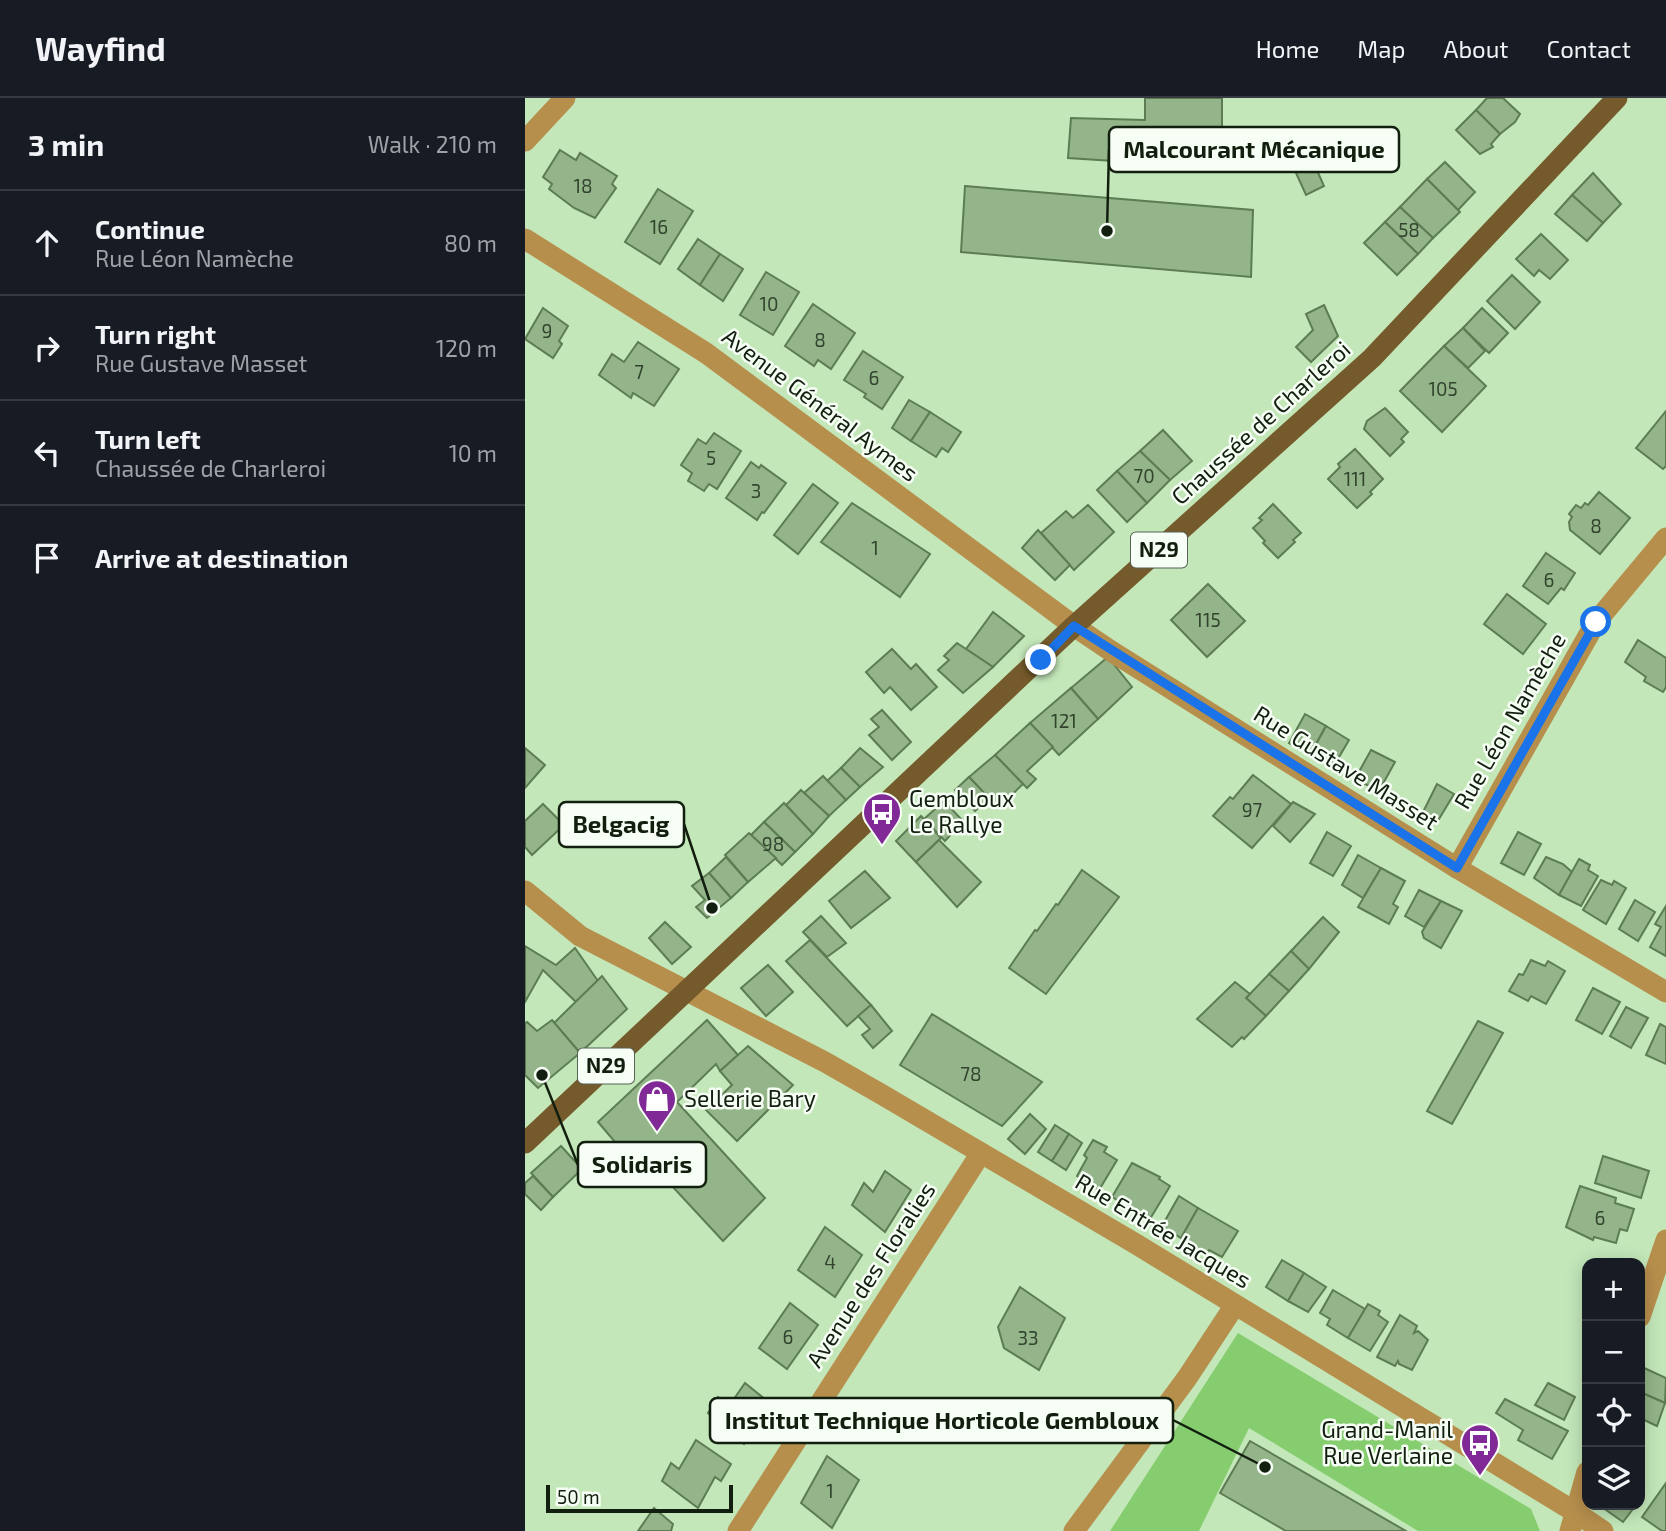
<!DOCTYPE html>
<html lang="en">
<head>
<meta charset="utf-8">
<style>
	body { margin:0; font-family:"Exo 2",sans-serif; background:#242831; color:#f1f3f6 }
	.controls { position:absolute; right:21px; bottom:21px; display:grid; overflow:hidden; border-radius:14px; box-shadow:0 4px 18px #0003 }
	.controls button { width:63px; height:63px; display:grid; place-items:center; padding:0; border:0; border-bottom:2px solid #363941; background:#171b24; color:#f1f3f6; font:35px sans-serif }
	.scale { position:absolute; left:21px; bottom:18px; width:187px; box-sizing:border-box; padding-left:7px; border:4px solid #121f0f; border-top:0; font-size:19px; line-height:24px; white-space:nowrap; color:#121f0f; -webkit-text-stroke:5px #f7fef5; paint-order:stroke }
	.stop { position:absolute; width:21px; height:21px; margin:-16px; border:5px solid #1a73e8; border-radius:50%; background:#fff }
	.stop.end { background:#1a73e8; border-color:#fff; box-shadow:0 2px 7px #0008 }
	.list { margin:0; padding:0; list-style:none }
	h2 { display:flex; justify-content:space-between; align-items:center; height:91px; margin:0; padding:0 28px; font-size:30px }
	h2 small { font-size:23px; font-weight:400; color:#9ea1a6 }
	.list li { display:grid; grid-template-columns:46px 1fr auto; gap:21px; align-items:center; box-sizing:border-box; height:105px; padding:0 28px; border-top:2px solid #363941 }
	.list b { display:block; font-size:26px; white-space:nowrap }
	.list p { margin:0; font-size:23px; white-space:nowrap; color:#9ea1a6 }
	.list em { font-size:23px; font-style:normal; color:#9ea1a6 }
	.icon { flex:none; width:38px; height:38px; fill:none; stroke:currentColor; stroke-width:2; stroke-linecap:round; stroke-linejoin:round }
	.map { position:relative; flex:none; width:1141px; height:1433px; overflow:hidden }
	header { display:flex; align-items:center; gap:42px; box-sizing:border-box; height:98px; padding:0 35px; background:#171b24; border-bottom:2px solid #363941 }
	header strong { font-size:33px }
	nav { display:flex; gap:38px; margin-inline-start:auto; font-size:24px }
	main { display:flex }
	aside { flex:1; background:#171b24 }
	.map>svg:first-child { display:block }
	.green { fill:#85cd6f }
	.building { fill:#93b589; stroke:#5d7c53; stroke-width:2 }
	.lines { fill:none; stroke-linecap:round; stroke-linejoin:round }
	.minor { stroke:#b78f4d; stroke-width:21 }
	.major { stroke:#755a2b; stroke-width:21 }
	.route { stroke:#1a73e8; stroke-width:9 }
	.labels { text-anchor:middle; stroke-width:5; stroke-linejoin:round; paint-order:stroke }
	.number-label { font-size:19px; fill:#32442e }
	.shield { fill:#f7fef5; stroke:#576254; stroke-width:2 }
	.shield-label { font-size:21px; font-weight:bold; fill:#121f0f }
	.street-label { font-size:23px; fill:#121f0f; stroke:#f7fef5 }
	.poi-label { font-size:23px; fill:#121f0f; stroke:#f7fef5; text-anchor:start }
	.leader { fill:none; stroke:#121f0f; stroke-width:2.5 }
	.callout-dot { fill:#121f0f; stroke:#f7fef5; stroke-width:2.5 }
	.callout { fill:#f7fef5; stroke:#121f0f; stroke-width:2.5 }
	.callout-label { font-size:24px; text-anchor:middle; font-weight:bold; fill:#121f0f }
</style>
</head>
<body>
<header>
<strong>Wayfind</strong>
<nav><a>Home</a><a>Map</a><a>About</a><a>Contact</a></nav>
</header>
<main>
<aside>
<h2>3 min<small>Walk · 210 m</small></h2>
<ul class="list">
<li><svg class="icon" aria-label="ahead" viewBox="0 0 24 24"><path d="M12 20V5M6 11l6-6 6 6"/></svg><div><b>Continue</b><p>Rue Léon Namèche</p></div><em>80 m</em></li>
<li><svg class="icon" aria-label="right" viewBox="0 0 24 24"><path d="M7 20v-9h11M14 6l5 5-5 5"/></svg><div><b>Turn right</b><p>Rue Gustave Masset</p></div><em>120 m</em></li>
<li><svg class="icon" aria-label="left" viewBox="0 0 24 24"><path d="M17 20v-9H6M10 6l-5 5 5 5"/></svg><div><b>Turn left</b><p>Chaussée de Charleroi</p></div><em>10 m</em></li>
<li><svg class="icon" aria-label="arrive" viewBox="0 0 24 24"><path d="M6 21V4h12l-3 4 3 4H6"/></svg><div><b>Arrive at destination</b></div></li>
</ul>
</aside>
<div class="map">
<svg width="1141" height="1433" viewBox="0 0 1141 1433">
	<rect width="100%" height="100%" fill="#c3e7b9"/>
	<path class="green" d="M713 1235 1006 1411 1015 1433H893L724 1330 674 1433H585Z"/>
	<g class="building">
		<path d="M620 0H697V70L543 60 546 20 620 22Z"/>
		<path d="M962 0H978L995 16 990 24 975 36 951 12Z"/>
		<path d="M951 12 975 36 966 46 968 49 955 56 931 32Z"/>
		<path d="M779 43 799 88 781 97 762 55Z"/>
		<path d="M35 52 51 62 55 55 92 78 87 86 91 90 70 120 49 110 24 91 27 86 18 79Z"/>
		<path d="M920 64 950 94 933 112 902 81Z"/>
		<path d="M1068 75 1096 106 1078 125 1047 97Z"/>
		<path d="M902 81 935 114 908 140 875 109Z"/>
		<path d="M440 88 728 112 726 179 436 154Z"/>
		<path d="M133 91 168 113 135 166 100 144Z"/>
		<path d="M1047 97 1078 125 1062 143 1030 116Z"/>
		<path d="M875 109 908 140 893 156 860 124Z"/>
		<path d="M860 124 893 156 872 177 839 145Z"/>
		<path d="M1016 136 1043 162 1025 181 1014 172 1009 178 991 161Z"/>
		<path d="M173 141 195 156 175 187 153 171Z"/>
		<path d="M195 156 218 171 198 203 175 187Z"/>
		<path d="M241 174 274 194 248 237 215 217Z"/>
		<path d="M987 177 1015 204 990 231 962 203Z"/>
		<path d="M288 206 330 235 306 271 293 262 289 268 260 248Z"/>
		<path d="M799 207 813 238 786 264 771 249 788 232 781 216Z"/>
		<path d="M18 210 43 228 34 243 37 246 28 260 0 241Z"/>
		<path d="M957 210 983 235 964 255 938 230Z"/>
		<path d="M938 230 960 253 943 270 919 248Z"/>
		<path d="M113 244 154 271 129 308 108 295 106 300 74 277 87 256 99 264Z"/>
		<path d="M919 248 961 288 917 334 875 293Z"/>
		<path d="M338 253 378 279 357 311 339 299 341 296 319 282Z"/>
		<path d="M384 302 405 314 386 343 367 330Z"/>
		<path d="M860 310 883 334 876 341 879 344 865 358 839 331 842 323Z"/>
		<path d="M1141 313V368L1138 371 1111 350Z"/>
		<path d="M405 314 436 334 423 354 417 350 411 359 386 343Z"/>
		<path d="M638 332 667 363 645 382 615 353Z"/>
		<path d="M189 335 216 353 192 391 184 386 179 393 163 383 167 375 156 367 173 341 181 346Z"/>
		<path d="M830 351 858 381 845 394 847 396 832 410 803 381 815 369 813 366Z"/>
		<path d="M615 353 645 382 622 405 592 373Z"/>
		<path d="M226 364 234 370 236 367 261 385 239 415 237 414 232 422 201 400Z"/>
		<path d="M592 373 622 405 602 424 572 392Z"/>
		<path d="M288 386 313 405 273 456 249 437Z"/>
		<path d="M1074 394 1105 420 1075 456 1045 432 1044 424 1047 419 1044 416 1051 407 1056 410 1060 405 1063 407Z"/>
		<path d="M327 405 405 456 375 499 296 444Z"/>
		<path d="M748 406 776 435 768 442 770 444 753 460 738 445 740 443 728 430 737 422 734 420Z"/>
		<path d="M563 407 589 434 549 472 516 435 541 413 548 420Z"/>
		<path d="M513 432 545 467 530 482 497 450Z"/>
		<path d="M1021 455 1050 475 1039 492 1036 490 1023 506 998 488Z"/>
		<path d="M683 486 720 523 682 559 646 522Z"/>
		<path d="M982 496 1021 526 998 556 959 526Z"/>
		<path d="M468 514 499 538 468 569 441 551Z"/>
		<path d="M1113 542 1141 560V589L1138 594 1119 583 1121 579 1100 564Z"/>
		<path d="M432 545 468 569 438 595 413 572 424 562 419 558Z"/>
		<path d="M367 551 386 571 391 566 412 589 386 612 365 589 359 595 341 574Z"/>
		<path d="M583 559 607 589 573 621 546 590Z"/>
		<path d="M546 590 573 621 534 657 505 625Z"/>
		<path d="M357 612 386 644 367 662 344 637 354 629 346 621Z"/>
		<path d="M780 616 801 628 785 657 764 645Z"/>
		<path d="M505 625 528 649 502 673 511 681 502 690 470 657Z"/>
		<path d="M801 628 824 642 810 666 788 652Z"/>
		<path d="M0 650 20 667 0 690Z"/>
		<path d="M335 650 358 669 335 689 316 670Z"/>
		<path d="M846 652 870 664 854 693 830 681Z"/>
		<path d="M470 657 498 686 473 710 444 679Z"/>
		<path d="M316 670 335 689 321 702 302 683Z"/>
		<path d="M728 677 766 706 727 750 688 718 705 699 708 701Z"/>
		<path d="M298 678 321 702 304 718 279 695Z"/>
		<path d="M444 679 464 700 450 713 430 692Z"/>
		<path d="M912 686 929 696 911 726 896 718Z"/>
		<path d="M276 692 304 718 288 736 261 707Z"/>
		<path d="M419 703 438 723 420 743 399 721Z"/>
		<path d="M768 704 790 716 765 744 748 728Z"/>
		<path d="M259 705 288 736 270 754 239 724Z"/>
		<path d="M18 706 39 727 7 757 0 749V723Z"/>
		<path d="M396 718 416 740 391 764 371 743Z"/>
		<path d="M239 724 270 754 257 767 226 737Z"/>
		<path d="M802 734 826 748 808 778 785 765Z"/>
		<path d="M993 734 1016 746 999 777 976 765Z"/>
		<path d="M224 735 251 760 223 784 200 757Z"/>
		<path d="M414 742 456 784 432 809 391 764Z"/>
		<path d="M833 757 856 770 838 800 817 787Z"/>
		<path d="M201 759 223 784 206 800 184 775Z"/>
		<path d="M1021 759 1038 766 1047 774 1034 797 1009 780Z"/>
		<path d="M1054 761 1065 767 1063 772 1073 778 1056 808 1034 797Z"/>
		<path d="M856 770 880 783 868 806 873 809 864 826 833 809Z"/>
		<path d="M557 772 594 799 521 896 484 870 510 832 512 833 531 806 533 807Z"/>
		<path d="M340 773 365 800 326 830 304 803Z"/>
		<path d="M184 775 206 800 182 820 171 809 180 802 167 788Z"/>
		<path d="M1076 782 1087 787 1089 783 1101 790 1081 826 1058 812Z"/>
		<path d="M894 792 916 803 899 829 880 818Z"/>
		<path d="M1110 802 1130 814 1113 843 1094 831Z"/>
		<path d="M916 803 937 813 916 850 899 840 897 834Z"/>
		<path d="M1141 808V858L1125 849 1136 829 1130 826Z"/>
		<path d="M296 818 321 845 302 859 278 834Z"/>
		<path d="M798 819 814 834 784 871 766 853Z"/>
		<path d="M140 824 166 849 147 866 124 840Z"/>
		<path d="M285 842 346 907 322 928 261 863Z"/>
		<path d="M0 848 31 867 50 850 73 883 51 904 18 872 0 904Z"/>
		<path d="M766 853 784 871 764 893 744 876Z"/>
		<path d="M1006 862 1020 868 1023 863 1040 873 1021 906 1006 898 1003 903 984 893 994 876 998 877Z"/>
		<path d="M243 867 268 894 241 918 216 890Z"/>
		<path d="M744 876 764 893 741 918 721 900Z"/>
		<path d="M77 878 102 911 55 955 29 925Z"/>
		<path d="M710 884 725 896 721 900 741 918 719 941 717 939 707 949 672 921Z"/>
		<path d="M1068 890 1095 904 1077 936 1051 922Z"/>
		<path d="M346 907 367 933 348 950 337 937 345 931 333 918Z"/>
		<path d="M1101 909 1123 920 1106 950 1085 938Z"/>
		<path d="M407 916 517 984 477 1028 375 967Z"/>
		<path d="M27 922 55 955 13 990 0 977V925L2 924 12 933Z"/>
		<path d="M182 922 213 957 195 973 191 966 152 1004 240 1100 198 1143 109 1047 101 1057 73 1024Z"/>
		<path d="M953 923 978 935 927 1026 902 1013Z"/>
		<path d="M1135 926 1141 929V966L1121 957Z"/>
		<path d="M223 948 268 987 212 1043 181 1012 207 987 195 973Z"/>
		<path d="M505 1016 521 1031 500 1056 483 1041Z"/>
		<path d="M530 1027 544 1036 527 1063 513 1054Z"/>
		<path d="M544 1036 557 1045 541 1072 527 1063Z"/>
		<path d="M568 1042 582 1049 579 1054 592 1062 574 1092 552 1078 562 1060 559 1057Z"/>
		<path d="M36 1048 57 1071 28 1099 6 1075Z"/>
		<path d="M1078 1058 1124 1073 1116 1100 1070 1085Z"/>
		<path d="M607 1065 635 1079 634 1081 645 1088 625 1121 587 1099Z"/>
		<path d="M360 1073 386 1092 360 1134 327 1107 339 1085 348 1094Z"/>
		<path d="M8 1078 28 1099 16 1112 0 1096V1085Z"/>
		<path d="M1055 1088 1091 1100 1090 1105 1109 1111 1102 1133 1095 1131 1091 1145 1069 1139 1068 1142 1041 1129Z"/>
		<path d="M654 1098 673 1110 656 1140 637 1128Z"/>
		<path d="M673 1110 713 1133 697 1159 684 1152 680 1157 656 1140Z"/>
		<path d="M300 1129 337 1157 310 1199 273 1172Z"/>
		<path d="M757 1162 779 1175 763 1203 741 1189Z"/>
		<path d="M779 1175 801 1189 783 1214 763 1203Z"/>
		<path d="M495 1189 540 1220 514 1272 479 1250 473 1229Z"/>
		<path d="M808 1192 840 1211 823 1240 802 1227 805 1221 795 1215Z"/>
		<path d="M265 1205 293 1227 262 1271 234 1250Z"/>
		<path d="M843 1206 855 1213 853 1217 863 1224 845 1253 823 1240Z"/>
		<path d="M875 1217 892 1228 889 1235 893 1233 903 1242 887 1272 874 1266 873 1263 870 1268 852 1259Z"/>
		<path d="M1115 1268 1141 1280 1140 1305 1115 1294Z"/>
		<path d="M220 1285 246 1306 219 1346 183 1315 193 1299 204 1308Z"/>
		<path d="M1023 1285 1050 1299 1039 1322 1010 1307Z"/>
		<path d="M1115 1294 1140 1305 1132 1328 1115 1320Z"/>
		<path d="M980 1301 1043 1333 1027 1361 993 1342 998 1332 971 1315Z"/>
		<path d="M171 1342 206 1366 196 1383 190 1379 173 1410 137 1383 146 1365 154 1371Z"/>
		<path d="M725 1343 881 1433H761L695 1395Z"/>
		<path d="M302 1358 334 1382 307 1430 276 1405Z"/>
		<path d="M1141 1385V1433H1137L1117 1419Z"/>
		<path d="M1074 1407H1111L1098 1424Z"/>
		<path d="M129 1410 148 1426 146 1433H113Z"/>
	</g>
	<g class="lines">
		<g class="minor">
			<path d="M0 43 40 0"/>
			<path d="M0 141 181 255 549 528 586 553 932 770 1141 894"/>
			<path d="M932 770 1071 524 1141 440"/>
			<path d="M0 793 55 838 300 964 356 996 611 1146 1050 1414 1078 1433"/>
			<path d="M1115 1219 1141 1142"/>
			<path d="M213 1433 456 1055"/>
			<path d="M549 1433 662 1280 710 1207"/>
			<path d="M1045 1433 1062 1374"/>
		</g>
		<path class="major" d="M0 1045 549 528 847 260 1092 0"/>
	</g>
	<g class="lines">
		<path class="route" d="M516 562 549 528 932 770 1071 524"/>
	</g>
	<defs>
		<symbol id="bus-pin" viewBox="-11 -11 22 30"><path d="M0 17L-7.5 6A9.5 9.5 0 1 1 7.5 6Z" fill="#812997" stroke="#f7fef5"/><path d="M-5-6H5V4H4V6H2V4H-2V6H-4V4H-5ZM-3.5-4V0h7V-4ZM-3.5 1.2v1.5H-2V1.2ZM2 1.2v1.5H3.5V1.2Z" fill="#fff"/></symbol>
		<symbol id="shop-pin" viewBox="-11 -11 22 30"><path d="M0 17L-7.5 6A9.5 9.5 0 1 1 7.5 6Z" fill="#812997" stroke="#f7fef5"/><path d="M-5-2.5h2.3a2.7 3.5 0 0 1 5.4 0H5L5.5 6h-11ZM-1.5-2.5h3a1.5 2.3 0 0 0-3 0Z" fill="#fff"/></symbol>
	</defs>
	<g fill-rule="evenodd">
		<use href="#bus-pin" x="335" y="692" width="44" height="60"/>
		<use href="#shop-pin" x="110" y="979" width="44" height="60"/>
		<use href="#bus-pin" x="933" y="1323" width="44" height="60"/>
	</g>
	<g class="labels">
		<g class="number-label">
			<text x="58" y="95">18</text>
			<text x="134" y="136">16</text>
			<text x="884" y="139">58</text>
			<text x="244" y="213">10</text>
			<text x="22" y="240">9</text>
			<text x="295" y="249">8</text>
			<text x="114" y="281">7</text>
			<text x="349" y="287">6</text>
			<text x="918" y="298">105</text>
			<text x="186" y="367">5</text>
			<text x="619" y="385">70</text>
			<text x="830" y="388">111</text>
			<text x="231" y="400">3</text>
			<text x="1071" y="435">8</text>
			<text x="350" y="457">1</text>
			<text x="1024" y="489">6</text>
			<text x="683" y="529">115</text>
			<text x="539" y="630">121</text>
			<text x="727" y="719">97</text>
			<text x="248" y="753">98</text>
			<text x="446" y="983">78</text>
			<text x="1075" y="1127">6</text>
			<text x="305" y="1171">4</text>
			<text x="263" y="1246">6</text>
			<text x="503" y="1247">33</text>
			<text x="305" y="1400">1</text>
		</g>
		<g class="shield">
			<rect x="606" y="434.5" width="56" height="35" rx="5"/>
			<rect x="53" y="950.5" width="56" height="35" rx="5"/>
		</g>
		<g class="shield-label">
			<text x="634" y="459">N29</text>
			<text x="81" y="975">N29</text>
		</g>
		<g class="street-label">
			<text transform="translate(295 307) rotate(37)" y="8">Avenue Général Aymes</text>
			<text transform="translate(736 325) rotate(-42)" y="8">Chaussée de Charleroi</text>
			<text transform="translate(985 623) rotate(-60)" y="8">Rue Léon Namèche</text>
			<text transform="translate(821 670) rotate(32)" y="8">Rue Gustave Masset</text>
			<text transform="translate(638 1133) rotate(31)" y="8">Rue Entrée Jacques</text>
			<text transform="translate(346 1177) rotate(-57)" y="8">Avenue des Floralies</text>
		</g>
		<g class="poi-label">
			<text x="384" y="709">Gembloux<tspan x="384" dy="26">Le Rallye</tspan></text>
			<text x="159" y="1009">Sellerie Bary</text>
			<text x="928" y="1340" text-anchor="end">Grand-Manil<tspan x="928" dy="26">Rue Verlaine</tspan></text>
		</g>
	</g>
	<path class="leader" d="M582 133L584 52M187 810L159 726M17 977L53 1067M740 1369L648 1322"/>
	<g class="callout-dot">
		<circle cx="582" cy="133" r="7"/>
		<circle cx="187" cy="810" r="7"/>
		<circle cx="17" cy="977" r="7"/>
		<circle cx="740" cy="1369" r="7"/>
	</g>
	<g class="callout">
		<rect x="584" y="29" width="290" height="45" rx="7"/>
		<rect x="34" y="704" width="125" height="45" rx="7"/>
		<rect x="53" y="1044" width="128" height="45" rx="7"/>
		<rect x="185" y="1300" width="463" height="45" rx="7"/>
	</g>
	<g class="callout-label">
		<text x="729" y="60">Malcourant Mécanique</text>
		<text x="96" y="735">Belgacig</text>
		<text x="117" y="1075">Solidaris</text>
		<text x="417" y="1331">Institut Technique Horticole Gembloux</text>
	</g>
</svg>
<div class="controls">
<button>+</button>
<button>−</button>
<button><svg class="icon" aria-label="locate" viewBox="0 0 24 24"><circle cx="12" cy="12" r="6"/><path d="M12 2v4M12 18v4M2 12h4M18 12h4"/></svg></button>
<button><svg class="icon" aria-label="layers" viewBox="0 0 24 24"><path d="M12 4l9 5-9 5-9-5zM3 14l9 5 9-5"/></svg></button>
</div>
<div class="scale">50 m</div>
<div class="stop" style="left:1071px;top:524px"></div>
<div class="stop end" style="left:516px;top:562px"></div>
</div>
</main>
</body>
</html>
